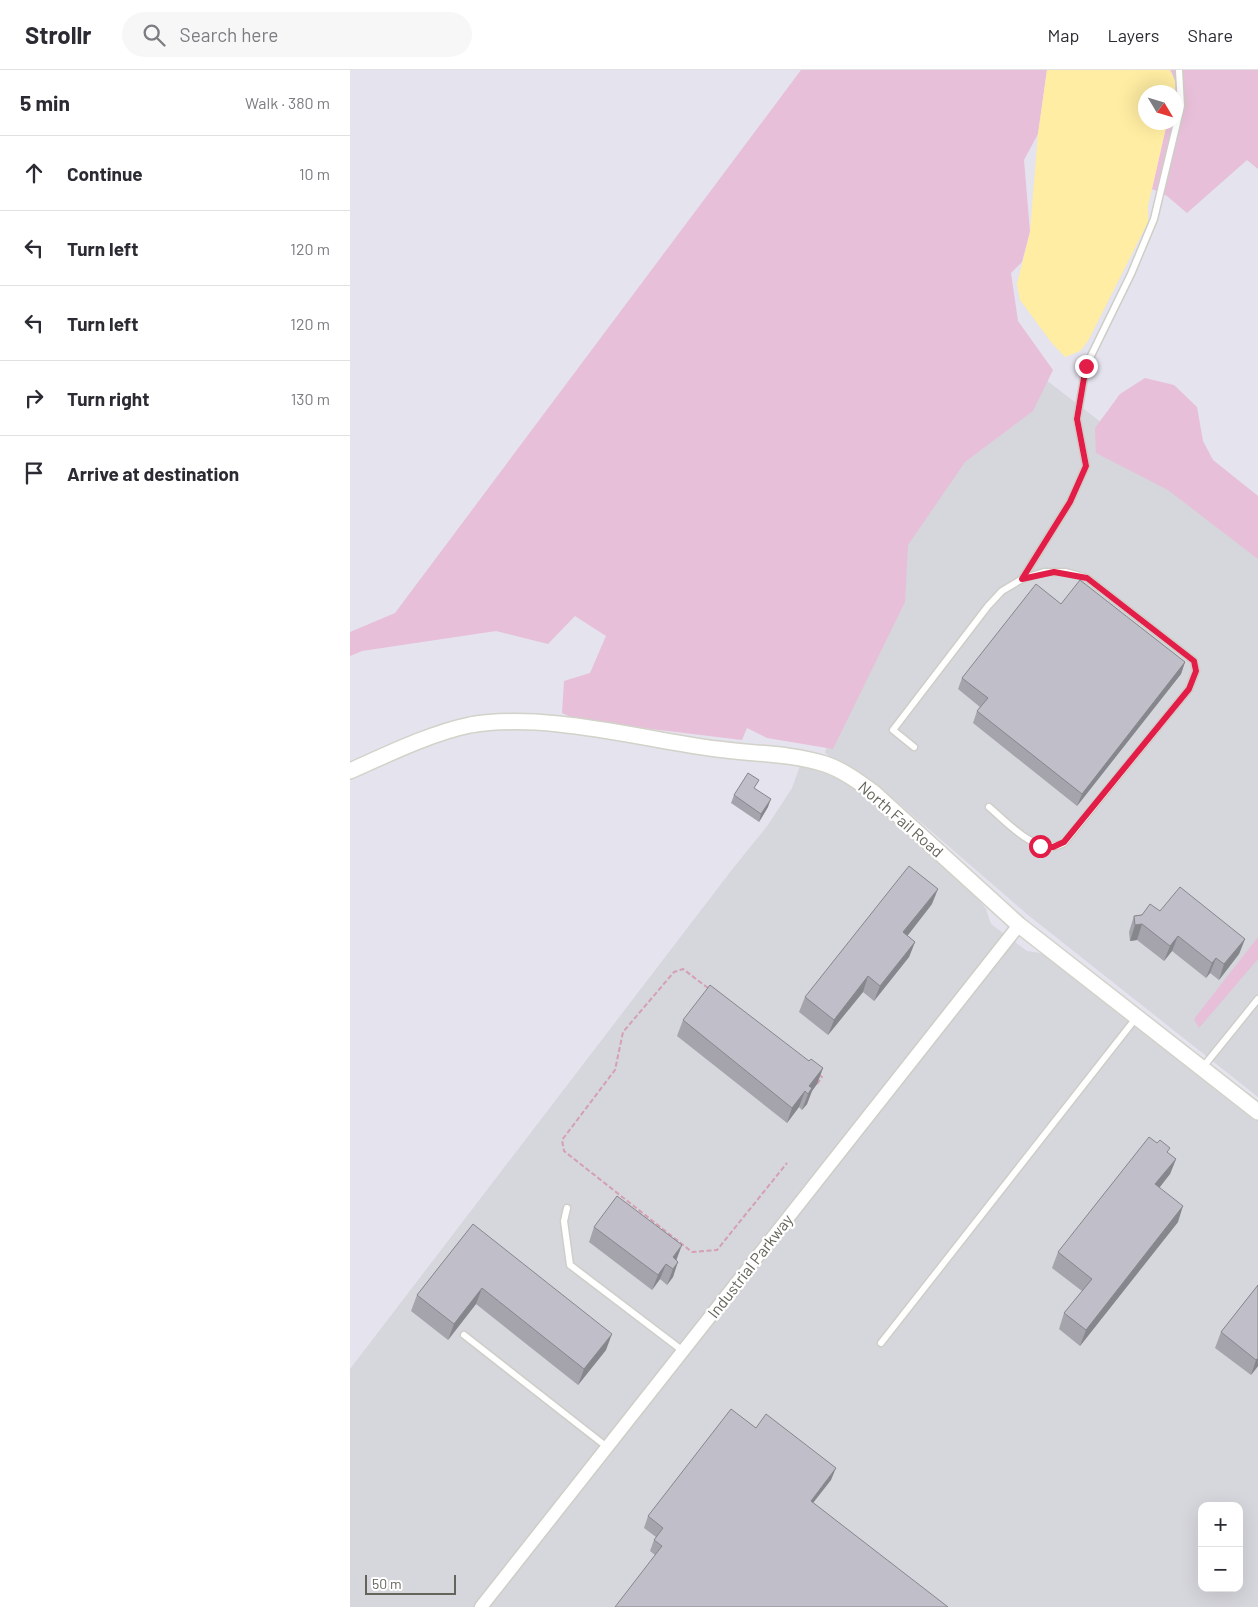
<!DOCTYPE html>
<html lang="en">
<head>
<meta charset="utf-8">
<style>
	body { margin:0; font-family:Barlow,sans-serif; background:#f7f7f7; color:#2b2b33 }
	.controls { position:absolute; right:15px; bottom:15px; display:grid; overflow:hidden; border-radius:10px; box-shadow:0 5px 20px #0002 }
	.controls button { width:45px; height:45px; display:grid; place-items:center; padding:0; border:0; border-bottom:1px solid #e1e1e2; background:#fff; color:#2b2b33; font:25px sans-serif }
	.compass { position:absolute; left:788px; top:15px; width:45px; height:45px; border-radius:50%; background:#fff; box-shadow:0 5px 20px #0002; rotate:128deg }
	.scale { position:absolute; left:15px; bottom:12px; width:91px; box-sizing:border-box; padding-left:5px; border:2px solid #64645b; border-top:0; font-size:14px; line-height:18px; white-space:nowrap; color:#64645b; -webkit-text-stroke:4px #fff; paint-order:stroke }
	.stop { position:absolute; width:15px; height:15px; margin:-11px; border:4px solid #e11d48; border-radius:50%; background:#fff }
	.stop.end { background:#e11d48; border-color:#fff; box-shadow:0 1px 5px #0008 }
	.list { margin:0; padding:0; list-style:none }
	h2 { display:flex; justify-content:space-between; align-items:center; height:65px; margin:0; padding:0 20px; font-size:21px }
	h2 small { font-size:16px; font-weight:400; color:#7c7c81 }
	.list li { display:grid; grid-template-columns:32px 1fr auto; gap:15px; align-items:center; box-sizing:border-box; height:75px; padding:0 20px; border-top:1px solid #e1e1e2 }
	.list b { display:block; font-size:19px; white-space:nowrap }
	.list em { font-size:16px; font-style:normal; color:#7c7c81 }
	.icon { flex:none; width:28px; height:28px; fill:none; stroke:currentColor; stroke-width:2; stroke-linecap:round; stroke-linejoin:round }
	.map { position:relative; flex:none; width:908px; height:1537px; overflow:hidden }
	header { display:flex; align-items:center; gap:30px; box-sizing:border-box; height:70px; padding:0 25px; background:#fff; border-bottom:1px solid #e1e1e2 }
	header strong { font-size:24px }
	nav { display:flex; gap:28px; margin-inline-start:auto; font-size:18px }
	.search { width:350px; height:45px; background:#f7f7f7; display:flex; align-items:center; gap:12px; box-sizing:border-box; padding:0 18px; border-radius:28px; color:#7c7c81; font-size:19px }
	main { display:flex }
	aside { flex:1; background:#fff }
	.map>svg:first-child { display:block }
	.industrial { fill:#d6d6dd; fill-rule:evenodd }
	.green { fill:#e7bfd8 }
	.water { fill:#ffeda3 }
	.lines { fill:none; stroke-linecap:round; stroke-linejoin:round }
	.lane-casing { stroke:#cecec7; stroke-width:9 }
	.street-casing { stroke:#cecec7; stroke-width:15 }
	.secondary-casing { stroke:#d2d2c9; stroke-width:18 }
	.path { stroke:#d4a0b2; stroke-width:2; stroke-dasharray:5 2.5; stroke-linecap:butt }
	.lane { stroke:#fff; stroke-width:6 }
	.street { stroke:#fff; stroke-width:12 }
	.secondary { stroke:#fff; stroke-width:15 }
	.wall { fill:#a5a4ad }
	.shaded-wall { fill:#86868d }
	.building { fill:#c0bfc9; stroke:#86868d }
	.route { stroke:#e11d48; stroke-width:6 }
	.labels { text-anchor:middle; stroke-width:4.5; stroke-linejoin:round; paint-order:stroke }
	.street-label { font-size:16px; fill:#64645b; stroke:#fff }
</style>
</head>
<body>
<header>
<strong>Strollr</strong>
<div class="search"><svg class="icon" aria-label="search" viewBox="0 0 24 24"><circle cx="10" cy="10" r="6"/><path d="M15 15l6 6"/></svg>Search here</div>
<nav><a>Map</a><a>Layers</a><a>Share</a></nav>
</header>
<main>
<aside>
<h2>5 min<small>Walk · 380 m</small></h2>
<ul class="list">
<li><svg class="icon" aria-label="ahead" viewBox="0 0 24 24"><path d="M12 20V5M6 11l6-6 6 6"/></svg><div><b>Continue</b></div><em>10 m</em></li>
<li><svg class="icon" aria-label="left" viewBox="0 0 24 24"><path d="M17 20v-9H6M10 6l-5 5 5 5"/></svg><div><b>Turn left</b></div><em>120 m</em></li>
<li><svg class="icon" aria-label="left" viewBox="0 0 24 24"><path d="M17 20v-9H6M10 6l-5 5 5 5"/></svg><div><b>Turn left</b></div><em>120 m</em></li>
<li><svg class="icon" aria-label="right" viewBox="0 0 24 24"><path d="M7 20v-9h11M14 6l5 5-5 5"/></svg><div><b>Turn right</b></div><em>130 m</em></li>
<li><svg class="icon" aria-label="arrive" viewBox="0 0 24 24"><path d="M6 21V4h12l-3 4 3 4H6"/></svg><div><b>Arrive at destination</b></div></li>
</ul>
</aside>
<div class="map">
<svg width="908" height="1537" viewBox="0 0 908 1537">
	<rect width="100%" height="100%" fill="#e5e3ee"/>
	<g class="industrial">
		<path d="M674 293 908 473V1027L678 845 545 730 475 683 548 459Z"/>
		<path d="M451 693 500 714 526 734 618 816 636 839 641 854 677 881 690 883 713 893 908 1049V1537H0V1299L384 797 418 755 442 718ZM852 1436H889V1518H852Z"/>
	</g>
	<g class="green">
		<path d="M451 0H697L688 64 674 90 680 162 672 192 661 203 668 251 703 300 683 341 615 392 558 475 555 532 483 679 417 668 397 658 392 670 227 650 212 643 214 611 240 603 256 566 225 546 198 574 146 561 12 581 0 586V562L45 543Z"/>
		<path d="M820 0H908V99L897 90 837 143 817 126 802 119 817 53 826 52C826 38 828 9 820 0Z"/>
		<path d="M795 308 824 315 847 337 853 371 863 390 908 426V489L818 420 746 383 745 358 770 324Z"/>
		<path d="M908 867V889L849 958 844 949Z"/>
	</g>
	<path class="water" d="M697 0H820L826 13 824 22H796V52L817 53 798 136V152L738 271 730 281 715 287 701 272 670 230 667 214 680 162 688 64Z"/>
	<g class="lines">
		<defs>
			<g id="lane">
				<path d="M672 509 720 432 736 396 727 349 736 296 781 204 804 149 831 36 829 0"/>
				<path d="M564 677 543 660 638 536 652 521 672 509 694 502H715L737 508 844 591 846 601 839 619 714 773C687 787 659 754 639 737"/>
				<path d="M853 997 908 929"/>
				<path d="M217 1138 214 1151 220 1195 333 1281"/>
				<path d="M114 1265 257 1377"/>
				<path d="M531 1273 786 948"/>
			</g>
			<path id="street" d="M131 1537 669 855"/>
			<path id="secondary" d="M0 701C36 685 81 663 120 655 195 642 291 669 367 679 403 684 441 683 475 694 493 700 509 712 524 723L669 855 908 1042"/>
		</defs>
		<use href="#lane" class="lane-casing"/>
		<use href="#street" class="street-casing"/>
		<use href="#secondary" class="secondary-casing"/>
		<g class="path">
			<path d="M358 918 333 899 324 902 273 962 265 1000 212 1070 214 1081 342 1182 367 1180 437 1093"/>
			<path d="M467 1014 472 1007 468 1004"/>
		</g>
		<use href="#lane" class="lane"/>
		<use href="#street" class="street"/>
		<use href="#secondary" class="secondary"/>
	</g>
	<g class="wall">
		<path d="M711 534 835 592 831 604 727 736 623 653 627 641 630 637 608 619 612 608Z"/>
		<path d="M406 719 418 737 409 752 381 733 384 725Z"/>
		<path d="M582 834 557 866 565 872 559 887 524 931 513 922 478 965 449 942 455 927Z"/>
		<path d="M810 841 895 869 889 884 869 910 860 903 856 908 822 881 814 891 787 870 780 871 779 862 784 846Z"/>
		<path d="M333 950 459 991 473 998 467 1014 462 1021 457 1034 452 1040 449 1037 437 1053 327 966Z"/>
		<path d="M818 1083 826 1089 820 1104 809 1117 828 1152 730 1276 709 1259 714 1243 732 1221 702 1198 708 1182Z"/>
		<path d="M123 1154 256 1280 228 1315 126 1234 98 1270 61 1241 67 1225Z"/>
		<path d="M244 1157 327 1190 323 1207 317 1215 310 1209 302 1220 239 1172Z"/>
		<path d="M908 1215V1296L901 1305 865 1278 871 1262Z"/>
		<path d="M406 1358 481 1410 305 1485 300 1481 304 1470 306 1467 294 1458 298 1446Z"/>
	</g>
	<g class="shaded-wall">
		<path d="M835 592 831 604 727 736 732 724Z"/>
		<path d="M421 729 418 737 409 752 411 744Z"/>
		<path d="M588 819 582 834 548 878 553 862Z"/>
		<path d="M792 854 787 870 780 871 785 855Z"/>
		<path d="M828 866 822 881 814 891 820 876Z"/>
		<path d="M895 869 889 884 869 910 874 894Z"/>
		<path d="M565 872 559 887 524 931 530 916Z"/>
		<path d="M866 888 860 903 856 908 862 893Z"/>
		<path d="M518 906 513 922 478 965 484 950Z"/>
		<path d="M473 998 467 1014 462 1021 457 1034 452 1040 458 1024 459 1016Z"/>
		<path d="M455 1021 449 1037 437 1053 442 1038Z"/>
		<path d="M826 1089 820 1104 800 1130 805 1114Z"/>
		<path d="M833 1136 828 1152 730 1276 736 1260Z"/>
		<path d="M332 1175 326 1191 323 1187Z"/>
		<path d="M328 1192 323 1207 317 1215 323 1199Z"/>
		<path d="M316 1194 310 1209 302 1220 308 1205Z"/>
		<path d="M132 1218 126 1234 98 1270 104 1254Z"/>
		<path d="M262 1264 256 1280 228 1315 234 1299Z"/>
		<path d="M908 1288V1296L901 1305 906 1290Z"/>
		<path d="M486 1398 481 1410 456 1442 461 1431Z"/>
	</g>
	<g class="building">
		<path d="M730 510 835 592 732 724 627 641 638 628 612 608 686 514 711 534Z"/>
		<path d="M398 703 409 710 404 718 421 729 411 744 384 725Z"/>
		<path d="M559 796 588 819 553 862 565 872 530 916 518 906 484 950 455 927Z"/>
		<path d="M830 817 895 869 874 894 866 888 862 893 828 866 820 876 792 854 785 855 784 846 792 845 800 834 810 841Z"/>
		<path d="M360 915 459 991 461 989 473 998 459 1016 462 1018 458 1024 455 1021 442 1038 333 950Z"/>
		<path d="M799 1067 807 1073 810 1070 820 1078 817 1082 826 1089 805 1114 833 1136 736 1260 714 1243 742 1209 708 1182Z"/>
		<path d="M267 1126 332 1175 323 1187 328 1192 323 1199 316 1194 308 1205 244 1157Z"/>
		<path d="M123 1154 262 1264 234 1299 132 1218 104 1254 67 1225Z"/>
		<path d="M908 1215V1288L906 1290 871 1262Z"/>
		<path d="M381 1339 406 1358 416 1344 486 1398 461 1431 598 1537H265L312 1476 304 1470 313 1458 298 1446Z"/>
	</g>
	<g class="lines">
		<path class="route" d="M690 776 703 777 714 772 839 619 846 601 844 591 737 508 704 502 672 509 720 432 736 396 727 349 736 296"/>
	</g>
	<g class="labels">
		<g class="street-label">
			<text transform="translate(551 749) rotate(41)" y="6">North Fail Road</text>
			<text transform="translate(400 1196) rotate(-52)" y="6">Industrial Parkway</text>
		</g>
	</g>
</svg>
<div class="controls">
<button>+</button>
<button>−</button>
</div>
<svg class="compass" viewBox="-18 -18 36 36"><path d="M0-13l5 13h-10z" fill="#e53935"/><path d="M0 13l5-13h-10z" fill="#7c7c81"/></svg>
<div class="scale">50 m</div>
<div class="stop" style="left:690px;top:776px"></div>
<div class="stop end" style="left:736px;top:296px"></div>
</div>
</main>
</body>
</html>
